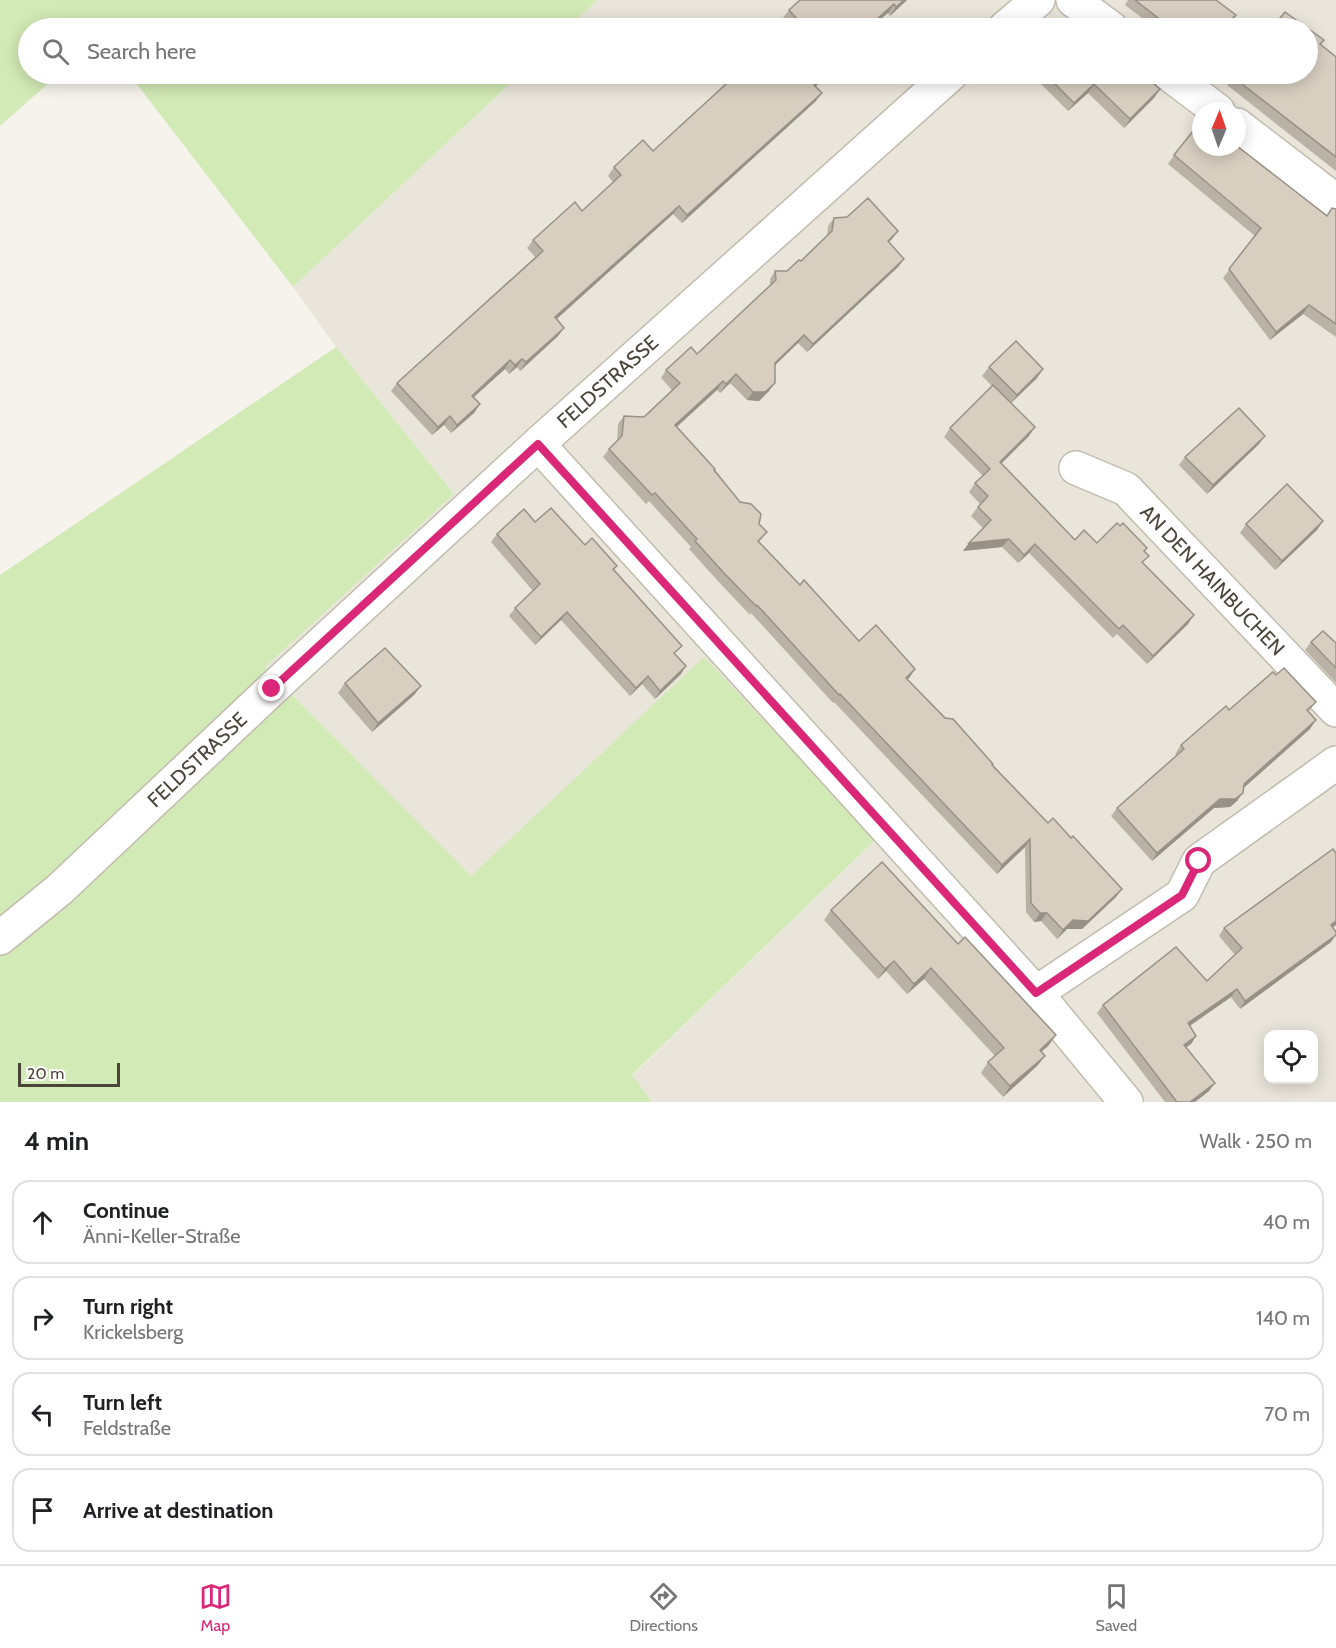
<!DOCTYPE html>
<html lang="en">
<head>
<meta charset="utf-8">
<style>
	body { margin:0; font-family:Cabin,sans-serif; background:#f6f6f6; color:#202124 }
	.controls { position:absolute; right:18px; bottom:18px; display:grid; overflow:hidden; border-radius:12px; box-shadow:0 3px 15px #0003 }
	.controls button { width:54px; height:54px; display:grid; place-items:center; padding:0; border:0; border-bottom:2px solid #e0e0e0; background:#fff; color:#202124; font:30px sans-serif }
	.compass { position:absolute; left:1192px; top:102px; width:54px; height:54px; border-radius:50%; background:#fff; box-shadow:0 3px 15px #0003; rotate:2deg }
	.scale { position:absolute; left:18px; bottom:15px; width:102px; box-sizing:border-box; padding-left:6px; border:3px solid #4b4439; border-top:0; font-size:16px; line-height:21px; white-space:nowrap; color:#4b4439; -webkit-text-stroke:4px #fff; paint-order:stroke }
	.stop { position:absolute; width:18px; height:18px; margin:-14px; border:4px solid #db2777; border-radius:50%; background:#fff }
	.stop.end { background:#db2777; border-color:#fff; box-shadow:0 2px 6px #0008 }
	.list { margin:0; padding:0; list-style:none }
	h2 { display:flex; justify-content:space-between; align-items:center; height:78px; margin:0; padding:0 24px; font-size:26px }
	h2 small { font-size:20px; font-weight:400; color:#757577 }
	.list li { display:grid; grid-template-columns:39px 1fr auto; gap:18px; align-items:center; box-sizing:border-box; height:84px; margin:0 12px 12px; padding:0 12px; border:2px solid #e0e0e0; border-radius:18px }
	.list b { display:block; font-size:22px; white-space:nowrap }
	.list p { margin:0; font-size:20px; white-space:nowrap; color:#757577 }
	.list em { font-size:20px; font-style:normal; color:#757577 }
	.icon { flex:none; width:33px; height:33px; fill:none; stroke:currentColor; stroke-width:2; stroke-linecap:round; stroke-linejoin:round }
	.map { position:relative; flex:none; width:1336px; height:1102px; overflow:hidden }
	.search { position:absolute; background:#fff; box-shadow:0 3px 15px #0003; left:18px; right:18px; top:18px; height:66px; display:flex; align-items:center; gap:15px; box-sizing:border-box; padding:0 21px; border-radius:33px; color:#757577; font-size:22px }
	.sheet { height:462px; background:#fff }
	nav { display:flex; justify-content:space-around; align-items:center; box-sizing:border-box; height:84px; border-top:2px solid #e0e0e0; background:#fff; font-size:16px; color:#757577 }
	nav a { display:grid; justify-items:center; gap:3px }
	nav .on { color:#db2777 }
	.map>svg:first-child { display:block }
	.residential { fill:#eae5da; fill-rule:evenodd }
	.green { fill:#d2eab5 }
	.lines { fill:none; stroke-linecap:round; stroke-linejoin:round }
	.minor-casing { stroke:#c2bbae; stroke-width:36 }
	.minor { stroke:#fff; stroke-width:33 }
	.wall { fill:#bab2a6 }
	.shaded-wall { fill:#979187 }
	.building { fill:#d8cfc1; stroke:#979187; stroke-width:1.5 }
	.route { stroke:#db2777; stroke-width:8 }
	.labels { text-anchor:middle; stroke-width:5; stroke-linejoin:round; paint-order:stroke }
	.street-label { font-size:20px; fill:#4b4439; stroke:#fff }
</style>
</head>
<body>
<div class="map">
<svg width="1336" height="1102" viewBox="0 0 1336 1102">
	<rect width="100%" height="100%" fill="#f6f3ec"/>
	<path class="residential" d="M598 0H1336V1102H652L632 1076 876 839 704 658 471 876 265 667 454 494 336 347 293 287 520 74H1308V28H567ZM1201 111H1237V147H1201ZM1268 1034H1314V1080H1268Z"/>
	<g class="green">
		<path d="M0 0H598L567 28H28V74H59L0 126Z"/>
		<path d="M129 74H520L293 287Z"/>
		<path d="M336 347 454 494 265 667 471 876 704 657 876 839 632 1075 652 1102H0V575Z"/>
	</g>
	<g class="lines">
		<defs>
			<g id="minor">
				<path d="M1073 0 1111 28"/>
				<path d="M1005 28 1038 0"/>
				<path d="M1169 74 1218 111"/>
				<path d="M1237 125 1336 201"/>
				<path d="M538 444 1036 993 1126 1102"/>
				<path id="s1" d="M1076 468 1126 489 1336 710"/>
				<path id="s2" d="M0 938 60 889 272 689 538 444 951 74"/>
				<path d="M1036 993 1182 895 1199 861 1336 763"/>
			</g>
		</defs>
		<use href="#minor" class="minor-casing"/>
		<use href="#minor" class="minor"/>
	</g>
	<g class="wall">
		<path d="M800 0H907L890 16 888 13 790 25 783 18 789 10Z"/>
		<path d="M1128 0H1216L1230 24 1225 28H1155L1125 5Z"/>
		<path d="M1320 45 1336 57V171L1227 85 1236 74Z"/>
		<path d="M737 74H828L816 86V101L682 223 673 214 556 319 558 336 520 371 517 367 509 374 505 369 474 397 480 404 474 413 451 433 444 425 432 435 391 391 397 383 535 257 527 248 533 240 582 211 613 182 608 176 614 167 653 151Z"/>
		<path d="M1031 74H1142L1154 98 1124 128 1088 93 1068 111Z"/>
		<path d="M1174 155 1327 216 1336 209V337L1303 314 1270 340 1223 278 1255 236 1168 164Z"/>
		<path d="M834 218 898 231 889 242 904 259 898 267 807 352 798 343 775 365 769 391 759 401 747 400 730 383 720 393 717 390 676 427 715 470 740 502 767 532 759 542 800 585 859 641 910 677 907 679 993 765 1116 897 1082 929H1067L1057 939 1041 921 1034 922 1026 912 1025 847 997 874 834 702 833 703 751 613 750 615 717 580 689 549 691 547 649 501 646 504 603 457 609 449 617 442 618 424 624 416 644 417 672 390 661 378 666 370 697 354 770 286V279L775 271H787L801 261 827 237 828 226Z"/>
		<path d="M989 367 1037 378 1011 403 1029 436 1001 463 1075 540 1147 548 1145 551 1143 564 1188 624 1147 664 1117 634 1113 638 1029 553 1018 563 1002 547 963 551 983 528 971 516 980 504 969 492 975 483 983 476 944 437 950 428 992 386 982 376Z"/>
		<path d="M1259 444 1207 494 1179 465 1185 457Z"/>
		<path d="M535 522 585 545 617 566 614 570 675 655 681 674 655 699 642 684 630 696 561 620 535 645 509 616 515 608 533 591 491 542 497 534Z"/>
		<path d="M1246 524 1317 530 1275 570 1240 533Z"/>
		<path d="M1311 642 1336 643V683L1305 650Z"/>
		<path d="M1276 675 1316 702 1308 712 1310 729 1243 788 1237 801 1230 807 1214 808 1152 861 1111 816 1117 808 1177 755 1175 754 1181 745Z"/>
		<path d="M345 683 421 686 414 695 372 732 338 693Z"/>
		<path d="M1336 853V925L1333 927 1331 942 1240 1009 1231 997 1190 1026 1196 1036 1191 1044 1186 1047 1215 1083 1209 1091 1195 1102H1165L1097 1013 1103 1005 1207 981 1235 955 1219 936 1224 928Z"/>
		<path d="M831 910 958 944 1056 1035 1048 1046 1041 1052 1045 1056 1037 1066 1003 1097 981 1073 988 1062 995 1056 924 979 907 994 886 971 878 979 824 920Z"/>
	</g>
	<g class="shaded-wall">
		<path d="M904 0H907L890 16 896 7Z"/>
		<path d="M894 4 888 13 870 28H867Z"/>
		<path d="M1236 15 1230 24 1225 28H1222Z"/>
		<path d="M826 74H828L809 93 814 85Z"/>
		<path d="M1094 84 1088 93 1068 111 1074 103Z"/>
		<path d="M1160 89 1154 98 1124 128 1130 119Z"/>
		<path d="M822 93 816 101 682 223 687 215Z"/>
		<path d="M679 206 673 214 549 326 555 317Z"/>
		<path d="M898 231 892 239 882 249 888 241Z"/>
		<path d="M904 259 898 267 807 352 813 344Z"/>
		<path d="M1309 305 1303 314 1270 340 1276 332Z"/>
		<path d="M564 328 558 336 520 371 526 362Z"/>
		<path d="M804 335 798 343 769 371 775 363Z"/>
		<path d="M522 359 517 367 509 374 515 365Z"/>
		<path d="M510 360 505 369 466 404 472 396Z"/>
		<path d="M1043 369 1037 378 1010 404 1017 395Z"/>
		<path d="M736 374 730 383 720 393 726 384Z"/>
		<path d="M723 381 717 390 669 434 675 425Z"/>
		<path d="M775 383 769 391 759 401 747 400 753 392Z"/>
		<path d="M480 404 474 413 451 433 457 425Z"/>
		<path d="M450 416 444 425 432 435 438 427Z"/>
		<path d="M1035 427 1029 436 994 471 1000 462Z"/>
		<path d="M1265 436 1259 444 1207 494 1213 485Z"/>
		<path d="M1323 521 1317 530 1275 570 1282 561Z"/>
		<path d="M1009 539 1002 547 963 551 969 543Z"/>
		<path d="M1035 544 1029 553 1018 563 1024 555Z"/>
		<path d="M567 612 561 620 535 645 541 637Z"/>
		<path d="M1194 615 1188 624 1147 664 1153 656Z"/>
		<path d="M686 666 681 674 655 699 660 691Z"/>
		<path d="M915 669 910 677 900 686 906 678Z"/>
		<path d="M648 676 642 684 630 696 636 688Z"/>
		<path d="M421 686 414 695 372 732 378 723Z"/>
		<path d="M1316 720 1310 729 1238 793 1244 784Z"/>
		<path d="M1243 793 1237 801 1230 807 1214 808 1152 861 1157 853 1220 799Z"/>
		<path d="M1030 839 1025 847 997 874 1002 865Z"/>
		<path d="M1122 889 1116 897 1082 929H1067L1057 939 1063 930 1073 920Z"/>
		<path d="M1040 913H1047L1041 921 1034 922Z"/>
		<path d="M1336 921V925L1325 933 1331 925Z"/>
		<path d="M1336 935 1331 942 1240 1009 1245 1001Z"/>
		<path d="M894 961 886 971 878 979 885 969Z"/>
		<path d="M931 968 924 979 907 994 914 984Z"/>
		<path d="M1237 989 1231 997 1182 1031 1188 1023Z"/>
		<path d="M1056 1035 1048 1046 1032 1060 1040 1050Z"/>
		<path d="M1196 1036 1191 1044 1178 1053 1184 1045Z"/>
		<path d="M1045 1056 1037 1066 1003 1097 1010 1086Z"/>
		<path d="M1215 1083 1209 1091 1195 1102H1190Z"/>
	</g>
	<g class="building">
		<path d="M800 0H904L896 7 894 4 867 28H787L797 19 789 10Z"/>
		<path d="M1135 0H1216L1236 15 1222 28H1171Z"/>
		<path d="M1285 12 1324 40 1320 44 1336 57V157L1233 77 1236 74H1308V28H1272Z"/>
		<path d="M737 74H826L814 85 822 93 687 215 679 206 555 317 564 328 526 362 522 359 515 365 510 360 472 396 480 404 457 425 450 416 438 427 397 383 543 251 533 240 575 202 582 211 621 175 614 167 643 140 653 151Z"/>
		<path d="M1045 74H1142L1160 89 1130 119 1094 84 1074 103Z"/>
		<path d="M1201 121V147L1237 146 1327 216 1332 208 1336 209V324L1309 305 1276 332 1229 269 1261 228 1174 155Z"/>
		<path d="M868 198 898 231 888 241 904 259 813 344 804 335 775 363V383L765 392H753L736 374 726 384 723 381 675 425 715 469 714 470 740 502 751 504 761 514 759 524 767 532 758 541 800 585 804 580 859 641 876 625 915 669 906 678 945 718 953 719 993 764 992 765 1048 823 1053 818 1071 838 1073 836 1122 889 1088 921 1073 920 1063 930 1047 913H1040L1031 903 1030 839 1002 865 840 694 839 695 757 605 756 606 723 572 695 541 697 539 655 493 652 495 609 449 622 436 624 416 644 417 680 383 666 370 691 347 697 354 776 280 775 271H787L799 260 801 261 832 231 834 218 847 217Z"/>
		<path d="M1016 341 1043 369 1017 395 989 367Z"/>
		<path d="M993 385 1035 427 1000 462 1075 540 1084 530 1097 543 1117 523 1120 526 1123 523 1147 548 1144 551 1149 556 1142 562 1194 615 1153 656 1123 625 1119 629 1035 544 1024 555 1009 539 969 543 991 520 978 507 988 496 975 483 990 469 950 428Z"/>
		<path d="M1239 408 1265 436 1213 485 1185 457Z"/>
		<path d="M1287 484 1323 521 1282 561 1246 524Z"/>
		<path d="M551 508 585 545 592 538 617 566 613 569 682 646 674 653 686 666 660 691 648 676 636 688 567 612 541 637 515 608 540 584 497 534 524 509 535 522Z"/>
		<path d="M1323 631 1336 643V668L1311 642Z"/>
		<path d="M385 648 421 686 378 723 345 683Z"/>
		<path d="M1284 668 1316 702 1307 710 1316 720 1244 784 1243 793 1235 799H1220L1157 853 1117 808 1184 749 1181 745 1226 706 1229 710 1273 672 1276 675Z"/>
		<path d="M1333 849 1336 853V921L1331 925 1336 932V935L1245 1001 1237 989 1188 1023 1196 1036 1184 1045 1215 1083 1190 1102H1177L1103 1005 1176 947 1207 981 1242 948 1224 928Z"/>
		<path d="M882 862 958 944 965 937 1056 1035 1040 1050 1045 1056 1010 1086 988 1062 1004 1048 931 968 914 984 894 961 885 969 831 910Z"/>
	</g>
	<g class="lines">
		<path class="route" d="M272 689 538 444 1036 993 1182 895 1199 861"/>
	</g>
	<g class="labels">
		<g class="street-label">
			<text dy="7" stroke="none"><textPath href="#s2" startOffset="824">FELDSTRASSE</textPath></text>
			<text dy="7" stroke="none"><textPath href="#s1" startOffset="180">AN DEN HAINBUCHEN</textPath></text>
			<text dy="7" stroke="none"><textPath href="#s2" startOffset="266">FELDSTRASSE</textPath></text>
		</g>
	</g>
</svg>
<div class="controls">
<button><svg class="icon" aria-label="locate" viewBox="0 0 24 24"><circle cx="12" cy="12" r="6"/><path d="M12 2v4M12 18v4M2 12h4M18 12h4"/></svg></button>
</div>
<svg class="compass" viewBox="-18 -18 36 36"><path d="M0-13l5 13h-10z" fill="#e53935"/><path d="M0 13l5-13h-10z" fill="#757577"/></svg>
<div class="scale">20 m</div>
<div class="stop" style="left:1199px;top:861px"></div>
<div class="stop end" style="left:272px;top:689px"></div>
<div class="search"><svg class="icon" aria-label="search" viewBox="0 0 24 24"><circle cx="10" cy="10" r="6"/><path d="M15 15l6 6"/></svg>Search here</div>
</div>
<section class="sheet">
<h2>4 min<small>Walk · 250 m</small></h2>
<ul class="list">
<li><svg class="icon" aria-label="ahead" viewBox="0 0 24 24"><path d="M12 20V5M6 11l6-6 6 6"/></svg><div><b>Continue</b><p>Änni-Keller-Straße</p></div><em>40 m</em></li>
<li><svg class="icon" aria-label="right" viewBox="0 0 24 24"><path d="M7 20v-9h11M14 6l5 5-5 5"/></svg><div><b>Turn right</b><p>Krickelsberg</p></div><em>140 m</em></li>
<li><svg class="icon" aria-label="left" viewBox="0 0 24 24"><path d="M17 20v-9H6M10 6l-5 5 5 5"/></svg><div><b>Turn left</b><p>Feldstraße</p></div><em>70 m</em></li>
<li><svg class="icon" aria-label="arrive" viewBox="0 0 24 24"><path d="M6 21V4h12l-3 4 3 4H6"/></svg><div><b>Arrive at destination</b></div></li>
</ul>
</section>
<nav>
<a class="on"><svg class="icon" aria-label="map" viewBox="0 0 24 24"><path d="M3 6l6-2 6 2 6-2v14l-6 2-6-2-6 2zM9 4v14M15 6v14"/></svg>Map</a>
<a><svg class="icon" aria-label="directions" viewBox="0 0 24 24"><path d="M12 3l9 9-9 9-9-9zM9 14v-3h6M13 9l2 2-2 2"/></svg>Directions</a>
<a><svg class="icon" aria-label="saved" viewBox="0 0 24 24"><path d="M7 4h10v16l-5-4-5 4z"/></svg>Saved</a>
</nav>
</body>
</html>
